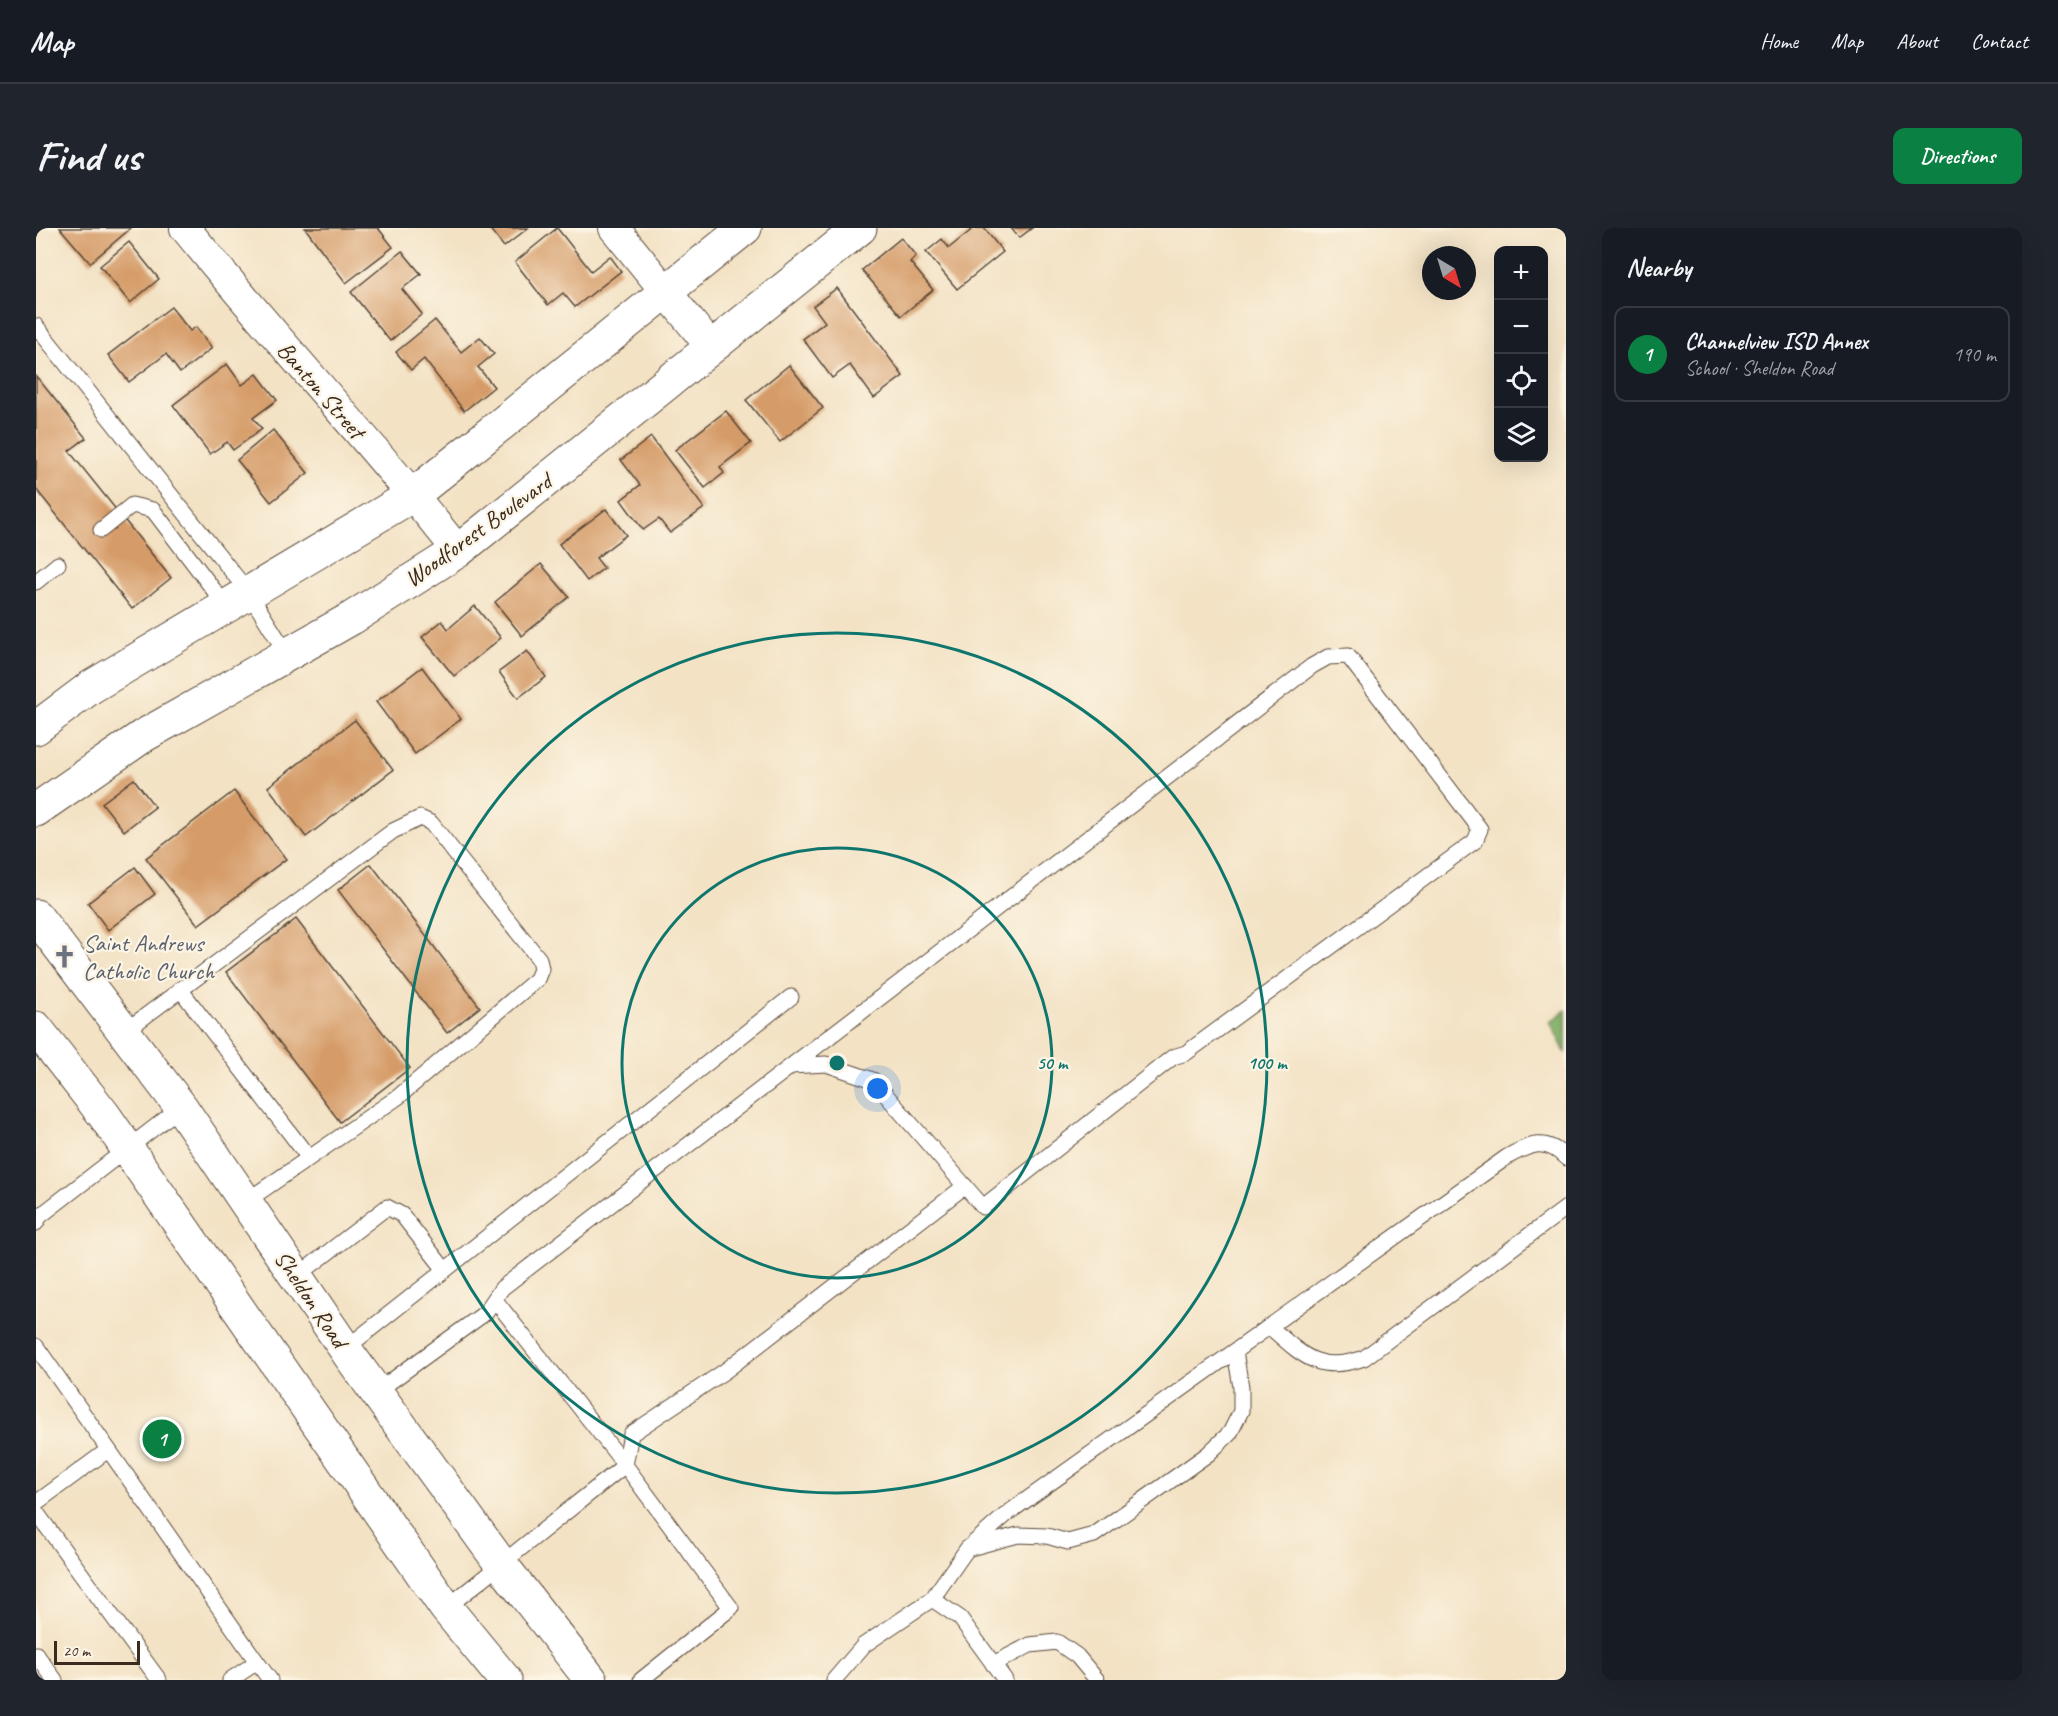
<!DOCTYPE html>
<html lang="en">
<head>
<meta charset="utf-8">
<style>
	body { margin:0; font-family:Caveat,sans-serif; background:#20242c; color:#f1f3f6 }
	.controls { position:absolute; right:18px; top:18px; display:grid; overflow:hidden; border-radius:12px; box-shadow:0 6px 24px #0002 }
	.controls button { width:54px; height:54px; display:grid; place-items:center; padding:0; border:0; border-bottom:2px solid #363941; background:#171b24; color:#f1f3f6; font:30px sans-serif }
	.compass { position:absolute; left:1386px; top:18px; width:54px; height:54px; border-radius:50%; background:#171b24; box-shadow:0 6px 24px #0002; rotate:142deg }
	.scale { position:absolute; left:18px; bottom:15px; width:86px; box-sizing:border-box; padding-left:6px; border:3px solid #3b2a1e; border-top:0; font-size:16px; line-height:21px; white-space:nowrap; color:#3b2a1e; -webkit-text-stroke:4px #fcf5e5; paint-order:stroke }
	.you { position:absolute; left:842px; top:861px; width:21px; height:21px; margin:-15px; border:4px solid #fff; border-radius:50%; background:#1a73e8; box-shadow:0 0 0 9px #1a73e833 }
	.badge { display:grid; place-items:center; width:39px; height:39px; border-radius:50%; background:#0b8043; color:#fff; font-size:20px; font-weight:700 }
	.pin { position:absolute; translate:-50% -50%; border:3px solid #fff; box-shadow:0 2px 6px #0006 }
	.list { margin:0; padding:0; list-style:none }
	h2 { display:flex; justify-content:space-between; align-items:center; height:78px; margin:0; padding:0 24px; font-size:26px }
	h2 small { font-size:20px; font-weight:400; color:#9ea1a6 }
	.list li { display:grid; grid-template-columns:39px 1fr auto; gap:18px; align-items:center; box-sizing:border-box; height:96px; margin:0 12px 12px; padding:0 12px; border:2px solid #363941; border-radius:12px }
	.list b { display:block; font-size:22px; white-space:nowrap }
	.list p { margin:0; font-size:20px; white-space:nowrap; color:#9ea1a6 }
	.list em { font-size:20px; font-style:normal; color:#9ea1a6 }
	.icon { flex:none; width:33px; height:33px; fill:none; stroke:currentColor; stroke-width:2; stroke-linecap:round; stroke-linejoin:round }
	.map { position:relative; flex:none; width:1530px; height:1452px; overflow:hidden; border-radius:12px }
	header { display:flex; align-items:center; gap:36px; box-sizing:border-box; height:84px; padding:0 30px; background:#171b24; border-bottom:2px solid #363941 }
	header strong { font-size:28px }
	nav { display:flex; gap:33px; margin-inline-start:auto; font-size:21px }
	.intro { display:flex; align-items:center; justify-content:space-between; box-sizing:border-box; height:144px; padding:0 36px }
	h1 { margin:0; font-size:42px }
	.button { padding:15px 27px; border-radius:12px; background:#0b8043; color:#fff; font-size:21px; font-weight:700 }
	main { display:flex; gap:36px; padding:0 36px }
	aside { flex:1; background:#171b24; border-radius:12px; box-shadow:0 6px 24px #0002 }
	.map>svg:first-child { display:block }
	.forest { fill:#81af68; stroke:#5e6c43; stroke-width:1.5 }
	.building { fill:#d59b68 }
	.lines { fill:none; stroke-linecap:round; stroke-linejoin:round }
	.lane-casing { stroke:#574637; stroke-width:17 }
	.street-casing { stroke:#574637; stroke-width:32 }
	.secondary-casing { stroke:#574637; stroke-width:35 }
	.lane { stroke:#fff; stroke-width:15 }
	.street { stroke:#fff; stroke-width:30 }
	.secondary { stroke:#fff; stroke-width:33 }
	.ring { fill:none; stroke:#0f766e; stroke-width:3 }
	.labels { text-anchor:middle; stroke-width:4.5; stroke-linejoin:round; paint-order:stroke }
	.street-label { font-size:24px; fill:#3b2a1e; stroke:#fcf5e5 }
	.worship-label { font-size:24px; fill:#5b616d; stroke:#fcf5e5; text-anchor:start }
	.centre { fill:#0f766e; stroke:#fcf5e5; stroke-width:3 }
	.ring-label { font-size:18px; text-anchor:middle; font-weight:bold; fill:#0f766e; stroke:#fcf5e5; stroke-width:4.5; stroke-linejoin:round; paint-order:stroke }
</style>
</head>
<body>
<header>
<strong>Map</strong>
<nav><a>Home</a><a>Map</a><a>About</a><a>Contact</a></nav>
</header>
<div class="intro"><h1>Find us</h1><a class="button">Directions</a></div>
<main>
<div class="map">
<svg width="1530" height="1452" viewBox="0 0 1530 1452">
	<rect width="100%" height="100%" fill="#fcf5e5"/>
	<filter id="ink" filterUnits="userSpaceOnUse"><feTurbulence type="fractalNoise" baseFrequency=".0167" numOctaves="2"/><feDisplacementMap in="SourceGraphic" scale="12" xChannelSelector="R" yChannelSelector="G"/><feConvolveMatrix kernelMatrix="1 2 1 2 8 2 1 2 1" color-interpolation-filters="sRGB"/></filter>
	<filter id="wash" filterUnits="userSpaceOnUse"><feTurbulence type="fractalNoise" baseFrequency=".008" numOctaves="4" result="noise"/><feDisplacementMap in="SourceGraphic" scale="24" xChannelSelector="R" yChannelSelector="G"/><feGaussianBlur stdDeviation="1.35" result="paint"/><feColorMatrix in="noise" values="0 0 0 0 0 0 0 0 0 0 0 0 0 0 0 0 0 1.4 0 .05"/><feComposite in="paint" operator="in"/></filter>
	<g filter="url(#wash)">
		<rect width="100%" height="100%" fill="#f3e2c4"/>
		<path class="forest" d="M1530 782V826L1514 794Z"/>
		<g id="blocks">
			<g class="building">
				<path d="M24 0H95L54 35Z"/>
				<path d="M269 0H342L357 19 310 55Z"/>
				<path d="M453 0H492L468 19Z"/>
				<path d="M521 0 555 43 574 28 585 43 539 79 527 65 512 77 479 34Z"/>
				<path d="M938 0H948L967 24 921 61 890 24 906 11 913 20Z"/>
				<path d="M975 0H996L983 10Z"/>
				<path d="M865 10 880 28 874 34 897 62 865 88 826 42Z"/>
				<path d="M93 14 123 51 94 75 64 38Z"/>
				<path d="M366 23 385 46 366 61 386 86 354 113 315 64Z"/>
				<path d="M801 60 867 148 838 170 814 137 796 150 767 111 789 94 777 78Z"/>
				<path d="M135 79 154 103 160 99 176 120 144 145 130 126 93 154 72 127Z"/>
				<path d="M399 92 425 124 444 109 458 126 442 139 458 159 428 183 388 131 375 142 360 124Z"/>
				<path d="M191 136 206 157 221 146 241 172 217 190 226 201 197 222 191 214 174 226 137 177Z"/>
				<path d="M753 137 787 180 744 214 710 172Z"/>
				<path d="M0 148 50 210 33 223 135 350 96 381 0 261Z"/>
				<path d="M690 183 715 215 684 239 688 245 669 260 639 222Z"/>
				<path d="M237 202 272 245 235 274 201 232Z"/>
				<path d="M615 209 668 280 634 305 623 291 607 302 585 272 604 257 585 232Z"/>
				<path d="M570 281 590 307 560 330 568 340 551 353 523 316Z"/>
				<path d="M505 336 533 369 486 408 459 374Z"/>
				<path d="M439 378 465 410 418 448 386 409 406 393 412 401Z"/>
				<path d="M491 423 510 449 482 470 463 444Z"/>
				<path d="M386 439 425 491 379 526 340 474Z"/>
				<path d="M319 492 357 542 270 609 232 559Z"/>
				<path d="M98 551 119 579 88 603 66 575Z"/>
				<path d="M198 563 250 631 162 697 110 630Z"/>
				<path d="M335 636 444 779 411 805 302 662Z"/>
				<path d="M99 639 119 666 72 702 52 675Z"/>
				<path d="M260 691 374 840 304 894 190 744Z"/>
			</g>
		</g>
	</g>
	<g filter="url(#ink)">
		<use href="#blocks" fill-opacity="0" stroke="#574637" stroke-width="1.5"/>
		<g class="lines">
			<defs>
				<g id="lane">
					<path d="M0 98 213 365 251 426"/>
					<path d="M65 302 96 277 117 282 190 378"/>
					<path d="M0 354 22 336"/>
					<path d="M144 761 273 930"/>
					<path d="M88 804 357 603 384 590 395 595 503 731 505 741 501 751 362 869 209 974"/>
					<path d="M0 995 4 988 145 879"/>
					<path d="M260 1049 351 979 366 987 409 1042"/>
					<path d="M459 1072 589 1237"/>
					<path d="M1234 1099C1267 1128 1283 1146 1328 1130L1530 980"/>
					<path d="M0 1118 221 1434"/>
					<path d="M309 1121 755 769"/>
					<path d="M340 1164 449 1085 466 1060 1276 438 1292 429 1312 428 1444 601 1439 613 1150 825 1137 829 947 979 837 852 790 836 755 838"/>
					<path d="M589 1237 595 1206 689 1143 929 958"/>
					<path d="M0 1275 72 1222"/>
					<path d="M0 1284 123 1452"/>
					<path d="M934 1320 982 1307 1011 1308 1032 1314 1058 1307 1172 1226 1194 1205 1205 1183V1159L1199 1124"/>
					<path d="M896 1371 931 1321 972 1285 1471 929C1494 916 1510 909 1530 930"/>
					<path d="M410 1380 589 1237 695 1380 605 1452"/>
					<path d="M0 1426 19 1452"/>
					<path d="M957 1436 994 1417 1021 1414 1041 1428 1061 1452"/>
					<path d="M194 1452 221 1434 234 1452"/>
					<path d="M798 1452 828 1417 896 1371 924 1390 969 1452"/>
				</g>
				<g id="street">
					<path d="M149 0C238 110 335 213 422 323"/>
					<path d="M578 0 675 119"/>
				</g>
				<g id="secondary">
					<path d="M0 500 55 459 377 267 709 0"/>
					<path d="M0 582 107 508 316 390 422 323 824 0"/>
					<path d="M0 688 145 879 314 1128 465 1336 555 1452"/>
					<path d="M0 800 68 887 410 1380 469 1452"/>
				</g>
			</defs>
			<use href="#lane" class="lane-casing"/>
			<use href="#street" class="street-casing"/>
			<use href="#secondary" class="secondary-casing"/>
			<use href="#lane" class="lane"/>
			<use href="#street" class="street"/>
			<use href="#secondary" class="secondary"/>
		</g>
	</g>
	<g class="ring">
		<circle cx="801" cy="835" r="215"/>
		<circle cx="801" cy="835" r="430"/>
	</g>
	<defs>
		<symbol id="church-bare" viewBox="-9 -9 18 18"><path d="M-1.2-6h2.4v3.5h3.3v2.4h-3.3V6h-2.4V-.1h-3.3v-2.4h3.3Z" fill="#6b7280" stroke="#fcf5e5" stroke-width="2.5" paint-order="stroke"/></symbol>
	</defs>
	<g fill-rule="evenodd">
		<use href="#church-bare" x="12" y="712" width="33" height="33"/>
	</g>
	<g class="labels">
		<g class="street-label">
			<text transform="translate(285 162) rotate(49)" y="8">Banton Street</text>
			<text transform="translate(442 302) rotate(-36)" y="8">Woodforest Boulevard</text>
			<text transform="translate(275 1071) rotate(56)" y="8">Sheldon Road</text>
		</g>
		<g class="worship-label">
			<text x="47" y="723">Saint Andrews<tspan x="47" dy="28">Catholic Church</tspan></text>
		</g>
	</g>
	<circle cx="801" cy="835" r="9" class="centre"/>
	<g class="ring-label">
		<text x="1016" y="841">50 m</text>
		<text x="1231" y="841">100 m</text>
	</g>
</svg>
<div class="controls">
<button>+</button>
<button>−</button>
<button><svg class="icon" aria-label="locate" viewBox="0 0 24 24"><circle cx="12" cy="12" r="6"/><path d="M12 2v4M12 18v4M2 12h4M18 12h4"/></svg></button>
<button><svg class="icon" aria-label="layers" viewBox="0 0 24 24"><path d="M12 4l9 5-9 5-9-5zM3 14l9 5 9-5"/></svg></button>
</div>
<svg class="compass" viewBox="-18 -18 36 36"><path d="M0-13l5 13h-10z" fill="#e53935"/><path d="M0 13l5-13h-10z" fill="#9ea1a6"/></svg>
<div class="scale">20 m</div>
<div class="you"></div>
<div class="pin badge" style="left:126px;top:1211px">1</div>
</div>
<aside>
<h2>Nearby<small></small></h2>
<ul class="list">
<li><span class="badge">1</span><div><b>Channelview ISD Annex</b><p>School · Sheldon Road</p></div><em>190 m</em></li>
</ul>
</aside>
</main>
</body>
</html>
